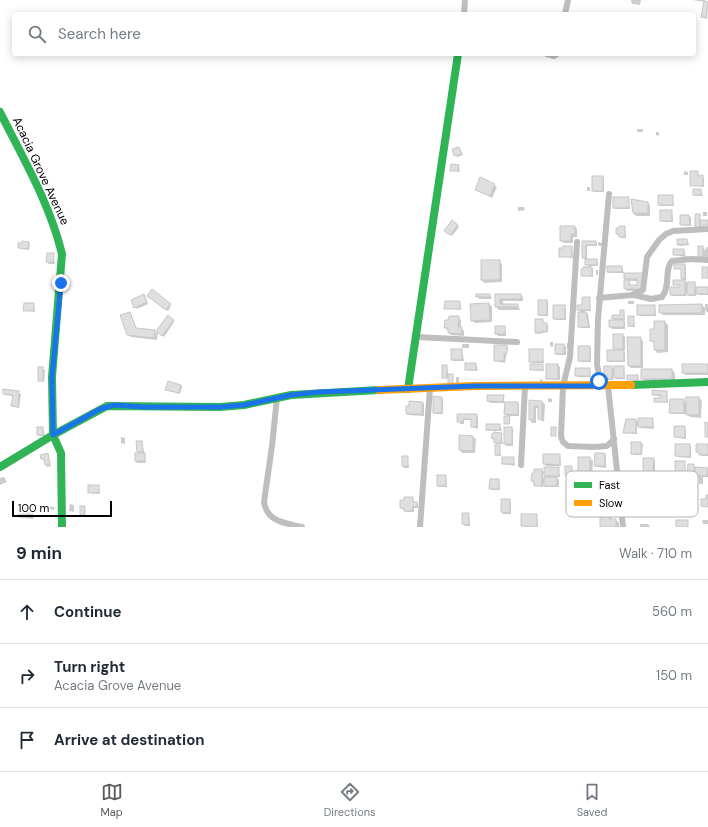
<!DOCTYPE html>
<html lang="en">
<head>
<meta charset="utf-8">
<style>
	body { margin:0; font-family:"DM Sans",sans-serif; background:#f2f2f3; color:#1f2937 }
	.scale { position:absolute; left:12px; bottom:10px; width:100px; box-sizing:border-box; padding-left:4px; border:2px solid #000; border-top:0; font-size:11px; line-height:14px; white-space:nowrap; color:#000; -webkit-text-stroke:3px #fff; paint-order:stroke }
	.stop { position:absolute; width:12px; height:12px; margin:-9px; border:3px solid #1a73e8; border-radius:50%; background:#fff }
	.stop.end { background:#1a73e8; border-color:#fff; box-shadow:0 1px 4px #0008 }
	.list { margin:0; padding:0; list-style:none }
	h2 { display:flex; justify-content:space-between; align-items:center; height:52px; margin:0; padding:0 16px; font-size:17px }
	h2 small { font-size:13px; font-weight:400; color:#747a83 }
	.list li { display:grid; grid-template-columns:26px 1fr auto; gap:12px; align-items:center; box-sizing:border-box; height:64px; padding:0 16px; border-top:1px solid #e0e1e3 }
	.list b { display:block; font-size:15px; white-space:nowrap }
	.list p { margin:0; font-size:13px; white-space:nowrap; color:#747a83 }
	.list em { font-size:13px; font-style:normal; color:#747a83 }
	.icon { flex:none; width:22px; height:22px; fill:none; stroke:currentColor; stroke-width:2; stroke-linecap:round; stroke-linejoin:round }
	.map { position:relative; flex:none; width:708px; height:527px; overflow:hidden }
	.search { position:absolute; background:#fff; box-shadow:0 2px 10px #0003; left:12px; right:12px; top:12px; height:44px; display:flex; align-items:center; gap:10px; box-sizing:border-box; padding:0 14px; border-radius:4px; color:#747a83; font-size:15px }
	.sheet { height:244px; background:#fff }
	nav { display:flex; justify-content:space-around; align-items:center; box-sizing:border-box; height:56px; border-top:1px solid #e0e1e3; background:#fff; font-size:11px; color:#747a83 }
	nav a { display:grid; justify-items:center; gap:2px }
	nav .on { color:#595959 }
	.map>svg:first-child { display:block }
	.shadow { fill:#0003; fill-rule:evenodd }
	.building { fill:#dfdfdf; stroke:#c7c7c7 }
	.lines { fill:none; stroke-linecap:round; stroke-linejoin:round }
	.street { stroke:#bebebe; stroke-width:6 }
	.fast { stroke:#30b455; stroke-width:8 }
	.slow { stroke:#ff9f0a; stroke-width:8 }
	.route { stroke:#1a73e8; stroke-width:5 }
	.labels { text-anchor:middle; stroke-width:3; stroke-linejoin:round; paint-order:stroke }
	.street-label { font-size:12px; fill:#000; stroke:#fff }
	.key { fill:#fff; stroke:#b2b2b2; stroke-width:1 }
	.key-label { font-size:11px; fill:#000 }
</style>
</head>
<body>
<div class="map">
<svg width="708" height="527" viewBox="0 0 708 527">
	<rect width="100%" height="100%" fill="#fff"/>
	<g class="shadow">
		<path d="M631 0H641L640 5 632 4Z"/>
		<path d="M692 0H705V2L708 3 707 19 702 17 705 2Z"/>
		<rect x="637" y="129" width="6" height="3"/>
		<path d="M656 132H659V136L656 135Z"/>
		<path d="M459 148 463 155 457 157 453 149Z"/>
		<path d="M459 166 460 172 451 170Z"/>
		<path d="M684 171 688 172V175H684Z"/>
		<path d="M698 172 699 177 704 178V187L691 185Z"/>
		<path d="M602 177 604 179V192H594L593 191Z"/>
		<path d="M481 179 497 187 492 198 476 189Z"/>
		<rect x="587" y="187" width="3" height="4"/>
		<path d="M694 190H701L703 196H695Z"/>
		<path d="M672 196 674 206H661L659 204Z"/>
		<path d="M628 198 630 209H615L614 207Z"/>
		<path d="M647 202 650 205V216H636L633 213Z"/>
		<path d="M518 207H524L525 210 518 211Z"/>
		<path d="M672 211 673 222H663L661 220Z"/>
		<rect x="703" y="212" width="4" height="4"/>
		<path d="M681 216 691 217V226L681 225Z"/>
		<path d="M457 225 459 227 452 236 447 232Z"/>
		<path d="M575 227 577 229V237H573V243H564L561 241Z"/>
		<path d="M625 227 626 238H622L617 234Z"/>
		<path d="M687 240 689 245 680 246 678 244Z"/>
		<path d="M583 242H596L598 245V242L602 243V246H599L597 244V246H587V260L598 262V266H590L593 269V277L582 275 590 268 586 264V259L583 258Z"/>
		<path d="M28 243 30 244 29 250 19 248Z"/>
		<path d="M572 247 573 258 560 256Z"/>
		<path d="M703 247 706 251V247H708V260L704 256V258H701Z"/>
		<path d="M684 250 686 257 674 255Z"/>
		<path d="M53 254 55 264H49L47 262Z"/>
		<path d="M499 261 502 264V282L484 283 482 280Z"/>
		<path d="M685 265 686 267V280H684L688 284 695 283 696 288H708V295H699L696 292V296H689L686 293V296H673L671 295 681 288V286L674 284 685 281 682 279V270L675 268Z"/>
		<path d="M622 267 624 273H609L608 272Z"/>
		<rect x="596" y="270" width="2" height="5"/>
		<path d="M642 274 645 291H627L625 289 628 281 625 278ZM629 281H638V286H631Z"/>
		<path d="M144 295 148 304 137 309 135 307Z"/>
		<path d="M477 295H490L492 299H479Z"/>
		<path d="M496 295H521L523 297V301H503V305H518L520 310H499L496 307Z"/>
		<path d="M149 297 170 304 171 306 168 311Z"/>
		<path d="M589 298 591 311H584L588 314 590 328H581L579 326 582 313 578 309Z"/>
		<path d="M547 301 548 302V316H540L539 314Z"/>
		<rect x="628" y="301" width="6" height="3"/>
		<path d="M460 302 461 310 445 308Z"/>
		<path d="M34 304 35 312 24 310Z"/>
		<path d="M489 304 492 307V322L475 323 472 320Z"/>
		<path d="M705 304H708V313L705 310V315H663L660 312 702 305 705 308Z"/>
		<path d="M564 306 566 308V320H556L554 318Z"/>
		<path d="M655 306 656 316H640L638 314Z"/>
		<path d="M624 311 625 320H623L625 322V329H612L610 327 615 321 613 318 621 316Z"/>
		<path d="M129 313 137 329 156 333 168 317 174 322 164 337 158 332 157 340 131 337 128 334Z"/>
		<path d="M458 317 461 320V328L464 331V336L451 335 445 327Z"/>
		<path d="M633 317 635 327H631L629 325Z"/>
		<path d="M542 320 544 324 548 325V332L538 334 536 333Z"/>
		<path d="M665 322 668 325V352L657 353 655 350V344L651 341 655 330Z"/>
		<path d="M505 327 506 336H498L496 334Z"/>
		<path d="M623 335 625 337V350H622L625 353V362H609L608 360 617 351 614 348Z"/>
		<path d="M640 338 643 341V368H631L629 366Z"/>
		<path d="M550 342H553V347L550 346Z"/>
		<path d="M567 343H569V349H567L566 347V355H557L556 353 564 345 567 348Z"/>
		<rect x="462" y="344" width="7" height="4"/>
		<path d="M495 346 508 347 505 363 495 361Z"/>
		<path d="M590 347 591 349V362H581L579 360Z"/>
		<path d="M462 350 464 361H454L452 360Z"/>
		<path d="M542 350 544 363H532L530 361Z"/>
		<path d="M476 364 478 371 466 370Z"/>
		<path d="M542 365 544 371 531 370Z"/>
		<path d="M547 365H558L560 367V380L547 379Z"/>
		<path d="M708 365V375H685L683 372Z"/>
		<path d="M447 366 448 375H453V383H450L449 379 443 377Z"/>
		<path d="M612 367 615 370 624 367 625 379H616L613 376V380H607L605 379Z"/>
		<path d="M39 368 45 370 44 382 39 380Z"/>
		<path d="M589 369 591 377H578L576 375Z"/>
		<path d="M672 370 675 373V381H645L642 378Z"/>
		<path d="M637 376 639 381 628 380Z"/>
		<rect x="456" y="377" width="3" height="6"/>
		<path d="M540 379 543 380V385L540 384Z"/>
		<path d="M181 385 182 387 180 394 167 389Z"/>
		<path d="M4 390 21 394 19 408 12 406 13 396 5 395Z"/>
		<path d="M667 392 668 403 655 402 662 399V397L653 395Z"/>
		<path d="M503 396 505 403 519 404V416H508L510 417V424H505L508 417 505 414 506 403H490L488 401Z"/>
		<path d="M442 398 443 399V414H436L434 412Z"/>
		<path d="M548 398 552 399V402H548Z"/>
		<path d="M687 398H699L702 401 701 418 690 417 687 414H672L670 412 684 400 687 403Z"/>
		<path d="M530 401 542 402 545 404 544 422 539 419V408H536V423H532L530 420Z"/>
		<path d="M422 403 424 404V416L408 415 407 414Z"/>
		<path d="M458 415H476L478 417V429L472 427V420H464V424H460Z"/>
		<path d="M653 419 654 429 640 428 637 425V434L624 433 636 420 639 423Z"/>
		<path d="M487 425H500L502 431H488Z"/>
		<path d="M675 427 686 429V439L675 437Z"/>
		<path d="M43 428 45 436H40L38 435Z"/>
		<path d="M512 428 513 429V446H506L505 444Z"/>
		<path d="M501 434 503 444H496L492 438Z"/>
		<path d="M121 437 125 438V444L121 443Z"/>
		<path d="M473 437 476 439 475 453H462L460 450Z"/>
		<path d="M142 442 146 463H137L136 461 140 454 138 452Z"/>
		<path d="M641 443 643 444 642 455H634L632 453Z"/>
		<path d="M689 445 691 446V458L678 457 676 456Z"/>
		<path d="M708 445V456H702L697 451Z"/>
		<path d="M499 446 501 456H497L496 455Z"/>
		<path d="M48 454 51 466 47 467 45 460 42 459Z"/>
		<path d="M604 454 606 455V468L597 467 595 466Z"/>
		<path d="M560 455 561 466H546L544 464Z"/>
		<path d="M407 457 409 468H404L403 466Z"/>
		<path d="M513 458 515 466 503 464Z"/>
		<path d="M590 458 593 461 592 476H581L579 473Z"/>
		<path d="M653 459 655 461V473H645L644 471Z"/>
		<path d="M684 462 686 474H677L676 472Z"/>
		<path d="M694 465 695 468 708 469V477H703V484H699V477L696 474 688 472Z"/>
		<path d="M572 467 573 476H568L566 474Z"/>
		<path d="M558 468 560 477H556L559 480V487H546L543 484V487L535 486 532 480 542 470 545 473ZM543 473 548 478H543Z"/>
		<path d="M446 476 447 487H439L438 485Z"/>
		<path d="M4 477 7 482 0 485V478Z"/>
		<path d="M499 480 500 490H492L490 489Z"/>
		<path d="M99 486 100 494 89 493Z"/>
		<path d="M413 498 414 503 418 504V508H414V512H406L401 508Z"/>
		<path d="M510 500 511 501V514H503L502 512Z"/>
		<path d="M616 503 619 506V510H611V520H616L619 523V527H601V510H587L586 508 598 505 601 508Z"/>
		<path d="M70 504 74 505V512L69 511Z"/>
		<path d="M47 506 54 507V510L47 508Z"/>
		<path d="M32 510 34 519 20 517Z"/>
		<path d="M469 514 470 526H465L463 524Z"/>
		<path d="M537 515 538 527 522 526Z"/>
		<path d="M702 520H708V524H703Z"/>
		<path d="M640 524H648L650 527H640Z"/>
	</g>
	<g class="building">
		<path d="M704 1 708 2 706 18 701 17Z"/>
		<path d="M459 147 462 154 454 156 452 149Z"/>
		<path d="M451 164 459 165 458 171H450Z"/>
		<path d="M690 171H698V176L703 175V186H690Z"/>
		<rect x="592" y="176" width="11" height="15"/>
		<path d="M480 177 495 184 490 196 475 190Z"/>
		<rect x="693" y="189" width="8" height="6"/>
		<rect x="658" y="195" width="15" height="10"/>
		<rect x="613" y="197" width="16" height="11"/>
		<path d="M631 199 648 202V213H633Z"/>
		<rect x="660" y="210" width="12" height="11"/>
		<rect x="695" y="214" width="5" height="13"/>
		<path d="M680 215H689L690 225H680Z"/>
		<path d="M452 220 458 225 450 235 444 231Z"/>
		<path d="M700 220H708V226L704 224V227H700Z"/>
		<path d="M560 226H575V234H571V241H560Z"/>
		<path d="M619 226H625V237H619V234H616V228H619Z"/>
		<path d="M677 239H687L688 244 677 245Z"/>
		<path d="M22 241 29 242 28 249 18 248V243H22Z"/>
		<path d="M582 241H596V245H586V258H582Z"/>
		<path d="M563 246H572V257H559V248H563Z"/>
		<rect x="698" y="246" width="5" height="11"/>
		<rect x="673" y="249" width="11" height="6"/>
		<path d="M47 253H54L53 263 46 262Z"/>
		<rect x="585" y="259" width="12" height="6"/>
		<rect x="481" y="260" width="19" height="20"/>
		<path d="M674 264H685V279H681V269H674Z"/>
		<rect x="607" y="266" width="15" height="6"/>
		<path d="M583 267H592V276H581V269H583Z"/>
		<rect x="702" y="267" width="6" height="11"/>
		<path d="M624 273H643V289H624V280H629V285H637V279H624Z"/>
		<path d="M673 280H685V295H670V287H680V285H673Z"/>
		<rect x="687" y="282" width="8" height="13"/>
		<rect x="696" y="287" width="12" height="7"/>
		<path d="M152 289 171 304 166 310 147 296Z"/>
		<path d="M144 294 147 302 134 308 131 300Z"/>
		<rect x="476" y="294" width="14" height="3"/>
		<path d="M495 294H521V299H500V304H518V307H495Z"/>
		<path d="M582 297H590V310H577V305H582Z"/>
		<rect x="538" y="300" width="9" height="15"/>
		<path d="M445 301H460V309H444Z"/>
		<path d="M24 303H34V311H23Z"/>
		<path d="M489 303 490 320 471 321 470 304Z"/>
		<path d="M702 304V313H659V305Z"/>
		<rect x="553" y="305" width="12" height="14"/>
		<rect x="637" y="305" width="18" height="10"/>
		<path d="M620 310H624V319H612V315H620Z"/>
		<path d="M130 312 136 328 155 330 154 338 127 335 120 315Z"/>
		<path d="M578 312H586L589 327H578Z"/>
		<path d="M168 315 174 320 162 336 156 331Z"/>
		<path d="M449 316H459L458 327H462V334L448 333V328H444L445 320H448Z"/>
		<rect x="628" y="316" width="6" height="10"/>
		<path d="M535 319H543V323H547V331L535 333Z"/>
		<rect x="609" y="320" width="15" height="7"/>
		<path d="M654 321H665V350H654V341H650V329H654Z"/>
		<rect x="495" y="326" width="10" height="8"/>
		<rect x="613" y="334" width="10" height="15"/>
		<path d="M627 337H641V366H628Z"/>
		<rect x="555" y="344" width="9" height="10"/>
		<path d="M494 345H507V354H504V361H494Z"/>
		<rect x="578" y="346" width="12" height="15"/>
		<rect x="451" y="349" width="11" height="11"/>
		<rect x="529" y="349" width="14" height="13"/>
		<rect x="607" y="350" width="17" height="11"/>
		<rect x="465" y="363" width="11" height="7"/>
		<rect x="530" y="364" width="13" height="6"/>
		<rect x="546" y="364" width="12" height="15"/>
		<rect x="682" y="364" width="26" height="9"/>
		<rect x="442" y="365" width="5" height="13"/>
		<rect x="604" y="366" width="8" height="13"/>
		<rect x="614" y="366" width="10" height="12"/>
		<rect x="38" y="367" width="5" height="14"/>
		<rect x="575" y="368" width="15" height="8"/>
		<rect x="641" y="369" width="31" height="10"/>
		<rect x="448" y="374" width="5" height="9"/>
		<rect x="627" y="375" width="11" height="5"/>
		<path d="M168 381 181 385 179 393 165 390Z"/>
		<path d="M3 389 19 391 18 407 11 406 13 395 3 394Z"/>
		<path d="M652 390 667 391V402H654V398H661V395H652Z"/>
		<path d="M487 395H504L503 402 487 401Z"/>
		<path d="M433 396 442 397V413H433Z"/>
		<rect x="686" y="397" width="13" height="18"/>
		<path d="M670 399H684V413H669Z"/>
		<path d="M529 400 542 401V420L538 419V406H534V420H529Z"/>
		<path d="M409 401 423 402 422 414H406V406H409Z"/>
		<path d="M505 402H518V415L504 414Z"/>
		<path d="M457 414H477L476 427H471V419H463V422H457Z"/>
		<path d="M504 416H510L509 424H504Z"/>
		<rect x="638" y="418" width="15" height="9"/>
		<path d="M626 419H636V433H623Z"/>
		<path d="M705 422 708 423V437H705Z"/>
		<rect x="486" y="424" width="14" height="6"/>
		<path d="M674 426H685V438L674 437Z"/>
		<rect x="37" y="427" width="6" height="8"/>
		<rect x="504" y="427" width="8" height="17"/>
		<rect x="551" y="427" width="5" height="9"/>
		<path d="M494 432 502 433 501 443H494V438H491L492 434Z"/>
		<path d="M459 435 473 436V451L459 450Z"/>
		<path d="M136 441H142L143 452H137Z"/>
		<rect x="631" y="442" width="10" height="12"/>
		<path d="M675 444H690V457L675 456Z"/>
		<path d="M696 444H708V455H699V452H696Z"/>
		<rect x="495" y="445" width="5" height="10"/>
		<path d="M48 453 50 465H45L44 459H41L40 455Z"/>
		<rect x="135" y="453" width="10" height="8"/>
		<path d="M595 453H605V466H594Z"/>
		<path d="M543 454H560V465L543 464Z"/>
		<path d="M402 456H408V467L402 466Z"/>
		<rect x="502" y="457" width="12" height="7"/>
		<rect x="578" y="457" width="12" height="17"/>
		<path d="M643 458H654L653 472H643Z"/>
		<rect x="675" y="461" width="10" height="12"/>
		<path d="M688 464H694V473H687Z"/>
		<rect x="565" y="466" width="7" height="9"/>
		<rect x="544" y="467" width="15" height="9"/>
		<path d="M695 467 708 468 707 476H695Z"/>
		<path d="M534 469H542V486H534V481H531L532 473H534Z"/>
		<rect x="437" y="475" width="9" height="11"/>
		<rect x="544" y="477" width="13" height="9"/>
		<path d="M490 479H499V489H489Z"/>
		<rect x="88" y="485" width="11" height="8"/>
		<path d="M706 495H708V507L701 506V499H706Z"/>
		<path d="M404 497H413V502H417V507L413 506V511H404V508H400V500H404Z"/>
		<path d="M501 499H510V513L501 512Z"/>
		<path d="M600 502H616V508H609V519H616V527H600Z"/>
		<rect x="80" y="506" width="5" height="9"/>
		<path d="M19 508 33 509 32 518 18 517Z"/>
		<path d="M462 513H469V525L462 524Z"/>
		<path d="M521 514H537V527L521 526Z"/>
		<rect x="676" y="520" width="12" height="7"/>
	</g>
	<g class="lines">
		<g class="street">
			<path d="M464 14 465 0"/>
			<path d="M565 14 568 0"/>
			<path d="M547 54 554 56 557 54"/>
			<path d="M577 242 570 357 563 386 561 437 563 442 568 446 594 447 607 446 614 439"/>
			<path d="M634 295 651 299 662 297C671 286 664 268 672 261L691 259 708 260"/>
			<path d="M599 298 632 295 643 290 647 257 659 240 666 234 673 231 708 229"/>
			<path d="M417 337 517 342"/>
			<path d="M601 386 597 364 598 319 609 194"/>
			<path d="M608 386 623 527"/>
			<path d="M277 398 272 446 264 502C267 522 285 523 302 527"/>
			<path d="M521 465 525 386"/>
			<path d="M420 527 430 388"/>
		</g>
		<g class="fast">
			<path d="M0 112C23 158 50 204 62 254L52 377 53 435 61 453 62 527"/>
			<path d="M631 385 708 382"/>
			<path d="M408 389 458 54"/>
			<path d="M0 467 53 435 107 406 220 407 244 405 291 395 379 390"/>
		</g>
		<path class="slow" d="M379 390 475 386 631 385"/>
	</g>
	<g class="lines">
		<path class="route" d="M61 283 52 377 53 435 100 409 114 405 144 407H220L244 405 291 395 319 392 475 386H601L599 381"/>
	</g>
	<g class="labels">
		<g class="street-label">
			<text transform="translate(41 171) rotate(65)" y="4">Acacia Grove Avenue</text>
		</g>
	</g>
	<rect x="566" y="471" width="132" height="46" rx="6" class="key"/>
	<rect x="574" y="482" width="18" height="6" fill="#30b455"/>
	<rect x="574" y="500" width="18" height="6" fill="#ff9f0a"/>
	<g class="key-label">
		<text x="599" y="489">Fast</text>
		<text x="599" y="507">Slow</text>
	</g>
</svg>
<div class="scale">100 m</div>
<div class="stop" style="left:599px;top:381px"></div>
<div class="stop end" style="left:61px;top:283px"></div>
<div class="search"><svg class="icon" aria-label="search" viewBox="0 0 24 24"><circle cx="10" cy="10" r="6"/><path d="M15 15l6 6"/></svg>Search here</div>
</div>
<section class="sheet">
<h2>9 min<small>Walk · 710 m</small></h2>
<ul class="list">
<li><svg class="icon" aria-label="ahead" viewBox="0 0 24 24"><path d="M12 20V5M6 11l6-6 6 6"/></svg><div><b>Continue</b></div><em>560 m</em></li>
<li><svg class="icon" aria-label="right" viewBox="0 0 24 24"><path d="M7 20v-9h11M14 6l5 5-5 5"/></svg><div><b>Turn right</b><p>Acacia Grove Avenue</p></div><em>150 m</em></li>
<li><svg class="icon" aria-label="arrive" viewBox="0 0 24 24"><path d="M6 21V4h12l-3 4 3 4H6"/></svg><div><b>Arrive at destination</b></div></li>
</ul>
</section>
<nav>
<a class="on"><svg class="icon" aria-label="map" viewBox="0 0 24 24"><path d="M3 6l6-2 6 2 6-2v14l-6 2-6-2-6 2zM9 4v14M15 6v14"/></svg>Map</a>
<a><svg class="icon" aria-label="directions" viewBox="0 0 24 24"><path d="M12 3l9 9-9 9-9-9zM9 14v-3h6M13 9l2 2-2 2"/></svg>Directions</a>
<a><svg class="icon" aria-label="saved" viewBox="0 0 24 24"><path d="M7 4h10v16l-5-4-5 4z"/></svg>Saved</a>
</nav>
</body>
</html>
